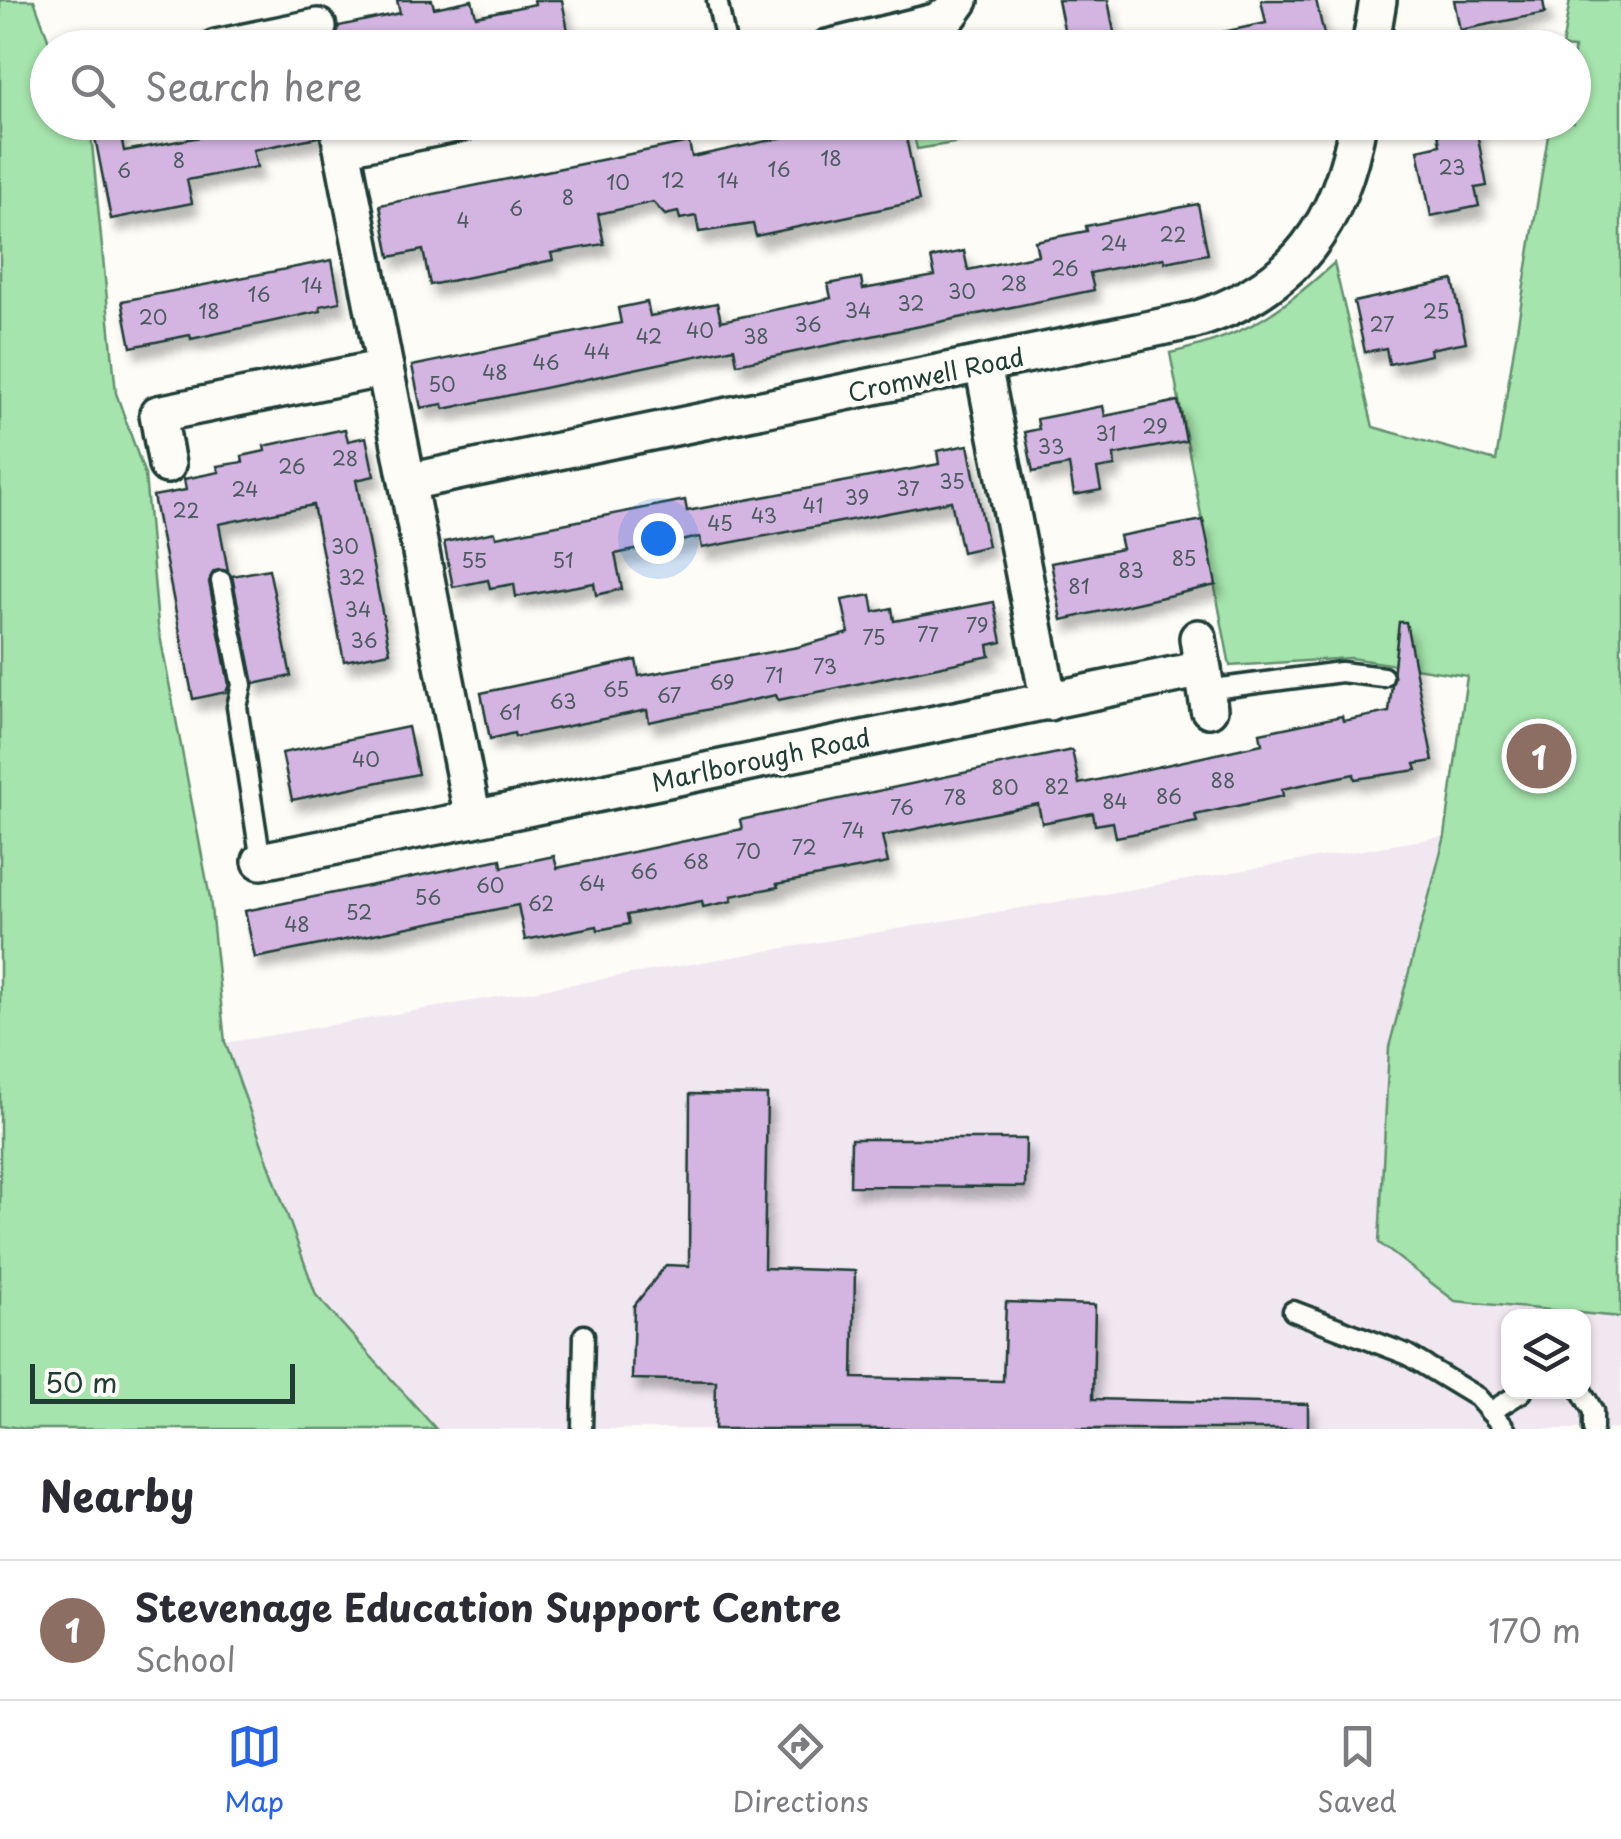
<!DOCTYPE html>
<html lang="en">
<head>
<meta charset="utf-8">
<style>
	body { margin:0; font-family:"Playpen Sans",sans-serif; background:#f7f7f7; color:#2b2b33 }
	.controls { position:absolute; right:30px; bottom:30px; display:grid; overflow:hidden; border-radius:20px; box-shadow:0 2px 8px #0004 }
	.controls button { width:90px; height:90px; display:grid; place-items:center; padding:0; border:0; border-bottom:2px solid #e1e1e2; background:#fff; color:#2b2b33; font:50px sans-serif }
	.scale { position:absolute; left:30px; bottom:25px; width:265px; box-sizing:border-box; padding-left:10px; border:5px solid #1f3d34; border-top:0; font-size:28px; line-height:35px; white-space:nowrap; color:#1f3d34; -webkit-text-stroke:8px #fdfcf7; paint-order:stroke }
	.you { position:absolute; left:658px; top:538px; width:35px; height:35px; margin:-25px; border:8px solid #fff; border-radius:50%; background:#1a73e8; box-shadow:0 0 0 15px #1a73e833 }
	.badge { display:grid; place-items:center; width:65px; height:65px; border-radius:50%; background:#2563eb; color:#fff; font-size:32px; font-weight:700 }
	.pin { position:absolute; translate:-50% -50%; border:5px solid #fff; box-shadow:0 2px 10px #0006 }
	.list { margin:0; padding:0; list-style:none }
	h2 { display:flex; justify-content:space-between; align-items:center; height:130px; margin:0; padding:0 40px; font-size:42px }
	h2 small { font-size:32px; font-weight:400; color:#7c7c81 }
	.list li { display:grid; grid-template-columns:65px 1fr auto; gap:30px; align-items:center; box-sizing:border-box; height:140px; padding:0 40px; border-top:2px solid #e1e1e2 }
	.list b { display:block; font-size:38px; white-space:nowrap }
	.list p { margin:0; font-size:32px; white-space:nowrap; color:#7c7c81 }
	.list em { font-size:32px; font-style:normal; color:#7c7c81 }
	.icon { flex:none; width:55px; height:55px; fill:none; stroke:currentColor; stroke-width:2; stroke-linecap:round; stroke-linejoin:round }
	.map { position:relative; flex:none; width:1621px; height:1429px; overflow:hidden }
	.search { position:absolute; background:#fff; box-shadow:0 2px 8px #0004; left:30px; right:30px; top:30px; height:110px; display:flex; align-items:center; gap:25px; box-sizing:border-box; padding:0 35px; border-radius:55px; color:#7c7c81; font-size:38px }
	.sheet { height:270px; background:#fff }
	nav { display:flex; justify-content:space-around; align-items:center; box-sizing:border-box; height:140px; border-top:2px solid #e1e1e2; background:#fff; font-size:28px; color:#7c7c81 }
	nav a { display:grid; justify-items:center; gap:5px }
	nav .on { color:#2563eb }
	.map>svg:first-child { display:block }
	.built { fill:#f1e7f1; fill-rule:evenodd }
	.green { fill:#a5e4ac; stroke:#629070; stroke-width:2.5 }
	.building { fill:#d4b5e2; stroke:#1f3d34; stroke-width:2.5; filter:url(#shadow) }
	.lines { fill:none; stroke-linecap:round; stroke-linejoin:round }
	.lane-casing { stroke:#1f3d34; stroke-width:25 }
	.street-casing { stroke:#1f3d34; stroke-width:42 }
	.lane { stroke:#fdfcf7; stroke-width:18 }
	.street { stroke:#fdfcf7; stroke-width:35 }
	.labels { text-anchor:middle; stroke-width:9; stroke-linejoin:round; paint-order:stroke }
	.number-label { font-size:20px; fill:#4c5b60 }
	.street-label { font-size:25px; fill:#1f3d34; stroke:#fdfcf7 }
</style>
</head>
<body>
<div class="map">
<svg width="1621" height="1429" viewBox="0 0 1621 1429">
	<defs>
		<filter id="shadow"><feDropShadow dx="6" dy="11" stdDeviation="5" flood-color="#0004"/></filter>
	</defs>
	<rect width="100%" height="100%" fill="#fdfcf7"/>
	<filter id="ink" filterUnits="userSpaceOnUse"><feTurbulence type="fractalNoise" baseFrequency=".01" numOctaves="2"/><feDisplacementMap in="SourceGraphic" scale="20" xChannelSelector="R" yChannelSelector="G"/><feConvolveMatrix kernelMatrix="1 2 1 2 8 2 1 2 1" color-interpolation-filters="sRGB"/></filter>
	<g filter="url(#ink)">
		<path class="built" d="M1570 0H1621V1429H436L316 1295 225 1043 1445 836 1496 462 1550 123 1574 122V48L1562 47ZM1508 1316H1584V1392H1508Z"/>
		<g class="green">
			<path d="M0 0H34L51 47 48 48V122L90 123 116 393 145 475 158 625 210 898 225 1042 316 1295 436 1429H26L0 1425Z"/>
			<path d="M1570 0H1621V1317L1455 1301 1379 1243 1389 1047 1445 836 1467 676 1350 658 1230 666 1170 353C1245 336 1277 315 1334 263L1373 427 1496 461 1550 123 1574 122V48L1562 47Z"/>
			<path d="M1010 34 1013 47H949Z"/>
			<path d="M911 123H1031L1033 130 917 149Z"/>
		</g>
		<g class="building">
			<path d="M397 0H432L434 8 472 0 476 16 535 4 534 0H562L569 36 558 39 560 48H323L333 42 339 26 400 13Z"/>
			<path d="M1058 0H1108L1117 48H1068Z"/>
			<path d="M1261 0H1316L1325 39 1311 42 1312 48H1214L1213 34 1266 23Z"/>
			<path d="M1454 0H1543L1545 13 1460 30Z"/>
			<path d="M92 122H118L124 151 211 135 209 122H316L318 137 253 150 257 167 187 180 192 203 111 219Z"/>
			<path d="M855 122H903L919 201 756 236 753 224 699 232 696 216 680 219 678 212 665 215 653 202 598 214 604 244 551 253 553 260 430 285 423 250 390 257 380 205 689 142 692 157Z"/>
			<path d="M1436 122H1475L1487 186 1475 188 1479 206 1431 216 1418 150 1440 145Z"/>
			<path d="M1198 204 1208 254 1165 262 1164 258 1090 273 1094 290 737 364 734 348 444 409 443 404 421 408 412 366 621 323 618 308 647 302 650 316 717 303 721 321 831 298 828 284 861 278 863 289 935 276 931 258 964 251 968 270 1038 255 1035 241 1087 231 1086 226Z"/>
			<path d="M332 260 340 302 320 306 321 311 191 339 190 335 131 347 122 301Z"/>
			<path d="M1453 280 1466 342 1430 349 1431 355 1389 364 1386 348 1365 352 1354 302Z"/>
			<path d="M1178 401 1186 441 1114 455 1115 466 1097 469 1101 490 1074 495 1069 465 1033 472 1025 432 1039 429 1037 419 1103 406 1105 416Z"/>
			<path d="M345 429 348 441 366 437 374 476 356 480 390 652 344 661 313 505 219 524 228 571H214L209 582 229 685 226 692 193 699 153 496 186 490 184 479 219 472 217 466 243 462 242 456 265 451 264 446Z"/>
			<path d="M968 445 988 546 962 552 951 501 702 548 700 537 615 554 622 589 596 595 594 583 516 597 514 584 490 588 488 580 453 587 444 542 495 532 496 537 685 500 687 511 939 464 937 451Z"/>
			<path d="M1203 520 1216 585 1062 620 1051 563 1122 549 1119 536Z"/>
			<path d="M269 569 291 676 254 684 232 576Z"/>
			<path d="M871 595 874 612 892 608 894 621 994 602 1002 642 988 645 990 656 828 690 778 700 776 695 649 722 647 710 515 737 514 733 490 739 481 693 636 660 639 676 798 647 849 633 842 600Z"/>
			<path d="M1399 622H1406L1433 761 1415 764 1417 770 1355 779 1354 774 1282 789 1283 796 1195 815 1197 822 1116 837 1113 822 1095 825 1093 813 1042 823 1038 804 882 836 888 863 777 884 778 887 731 896 732 901 703 907 702 901 627 915 629 924 598 930 597 926 525 940 518 905 255 958 245 911 501 859 502 867 554 856 557 868 742 829 740 820 1072 750 1079 784 1262 744 1260 733 1342 716 1343 721 1389 712Z"/>
			<path d="M408 727 418 774 292 800 282 753Z"/>
			<path d="M690 1094 767 1095 764 1268 855 1271 853 1378 1003 1381 1006 1302 1095 1305 1093 1399 1308 1404V1429H715L716 1381 632 1379 634 1306 666 1265 689 1266Z"/>
			<path d="M851 1139H1026L1025 1187 850 1186Z"/>
		</g>
		<g class="lines">
			<defs>
				<g id="lane">
					<path d="M717 0 727 48"/>
					<path d="M221 581 242 685 237 707 261 861"/>
					<path d="M1206 690 1341 672 1383 677"/>
					<path d="M1293 1311 1406 1354 1477 1397 1505 1429"/>
					<path d="M1582 1392 1593 1411V1429"/>
					<path d="M1490 1412 1522 1392"/>
					<path d="M582 1429 584 1335"/>
				</g>
				<g id="street">
					<path d="M216 48 318 27"/>
					<path d="M828 48 935 22 950 14 960 0"/>
					<path d="M1370 48 1378 0"/>
					<path d="M337 122 473 819 1203 669"/>
					<path d="M342 147 464 122"/>
					<path d="M983 365 1049 702"/>
					<path d="M167 465 158 414 385 368"/>
					<path d="M408 482 1195 320C1295 289 1341 223 1358 122"/>
					<path d="M1198 638 1209 709"/>
					<path d="M261 861 473 819"/>
				</g>
			</defs>
			<use href="#lane" class="lane-casing"/>
			<use href="#street" class="street-casing"/>
			<use href="#lane" class="lane"/>
			<use href="#street" class="street"/>
		</g>
	</g>
	<g class="labels">
		<g class="number-label">
			<text x="831" y="166">18</text>
			<text x="179" y="168">8</text>
			<text x="1452" y="175">23</text>
			<text x="779" y="177">16</text>
			<text x="124" y="178">6</text>
			<text x="673" y="188">12</text>
			<text x="728" y="188">14</text>
			<text x="618" y="190">10</text>
			<text x="568" y="205">8</text>
			<text x="516" y="216">6</text>
			<text x="463" y="228">4</text>
			<text x="1173" y="242">22</text>
			<text x="1114" y="251">24</text>
			<text x="1065" y="276">26</text>
			<text x="1014" y="291">28</text>
			<text x="312" y="293">14</text>
			<text x="962" y="299">30</text>
			<text x="259" y="302">16</text>
			<text x="911" y="311">32</text>
			<text x="858" y="318">34</text>
			<text x="209" y="319">18</text>
			<text x="1436" y="319">25</text>
			<text x="153" y="325">20</text>
			<text x="808" y="332">36</text>
			<text x="1382" y="332">27</text>
			<text x="700" y="338">40</text>
			<text x="649" y="344">42</text>
			<text x="756" y="344">38</text>
			<text x="597" y="359">44</text>
			<text x="546" y="370">46</text>
			<text x="495" y="380">48</text>
			<text x="442" y="392">50</text>
			<text x="1155" y="434">29</text>
			<text x="1106" y="441">31</text>
			<text x="1051" y="454">33</text>
			<text x="345" y="466">28</text>
			<text x="292" y="474">26</text>
			<text x="952" y="489">35</text>
			<text x="908" y="496">37</text>
			<text x="245" y="497">24</text>
			<text x="857" y="505">39</text>
			<text x="813" y="513">41</text>
			<text x="186" y="518">22</text>
			<text x="764" y="523">43</text>
			<text x="720" y="531">45</text>
			<text x="345" y="554">30</text>
			<text x="1184" y="566">85</text>
			<text x="474" y="568">55</text>
			<text x="563" y="568">51</text>
			<text x="1131" y="578">83</text>
			<text x="352" y="585">32</text>
			<text x="1079" y="594">81</text>
			<text x="358" y="617">34</text>
			<text x="977" y="633">79</text>
			<text x="928" y="642">77</text>
			<text x="874" y="645">75</text>
			<text x="364" y="648">36</text>
			<text x="825" y="674">73</text>
			<text x="774" y="683">71</text>
			<text x="722" y="690">69</text>
			<text x="616" y="697">65</text>
			<text x="669" y="703">67</text>
			<text x="563" y="709">63</text>
			<text x="510" y="720">61</text>
			<text x="366" y="767">40</text>
			<text x="1223" y="788">88</text>
			<text x="1057" y="794">82</text>
			<text x="1005" y="795">80</text>
			<text x="1169" y="804">86</text>
			<text x="955" y="805">78</text>
			<text x="1115" y="809">84</text>
			<text x="902" y="815">76</text>
			<text x="853" y="838">74</text>
			<text x="804" y="855">72</text>
			<text x="748" y="859">70</text>
			<text x="696" y="869">68</text>
			<text x="644" y="879">66</text>
			<text x="592" y="891">64</text>
			<text x="490" y="893">60</text>
			<text x="428" y="905">56</text>
			<text x="541" y="911">62</text>
			<text x="359" y="920">52</text>
			<text x="297" y="932">48</text>
		</g>
		<g class="street-label">
			<text transform="translate(936 375) rotate(-12)" y="9">Cromwell Road</text>
			<text transform="translate(761 760) rotate(-12)" y="9">Marlborough Road</text>
		</g>
	</g>
</svg>
<div class="controls">
<button><svg class="icon" aria-label="layers" viewBox="0 0 24 24"><path d="M12 4l9 5-9 5-9-5zM3 14l9 5 9-5"/></svg></button>
</div>
<div class="scale">50 m</div>
<div class="you"></div>
<div class="pin badge" style="left:1539px;top:756px;background:#8d6e63">1</div>
<div class="search"><svg class="icon" aria-label="search" viewBox="0 0 24 24"><circle cx="10" cy="10" r="6"/><path d="M15 15l6 6"/></svg>Search here</div>
</div>
<section class="sheet">
<h2>Nearby<small></small></h2>
<ul class="list">
<li><span class="badge" style="background:#8d6e63">1</span><div><b>Stevenage Education Support Centre</b><p>School</p></div><em>170 m</em></li>
</ul>
</section>
<nav>
<a class="on"><svg class="icon" aria-label="map" viewBox="0 0 24 24"><path d="M3 6l6-2 6 2 6-2v14l-6 2-6-2-6 2zM9 4v14M15 6v14"/></svg>Map</a>
<a><svg class="icon" aria-label="directions" viewBox="0 0 24 24"><path d="M12 3l9 9-9 9-9-9zM9 14v-3h6M13 9l2 2-2 2"/></svg>Directions</a>
<a><svg class="icon" aria-label="saved" viewBox="0 0 24 24"><path d="M7 4h10v16l-5-4-5 4z"/></svg>Saved</a>
</nav>
</body>
</html>
